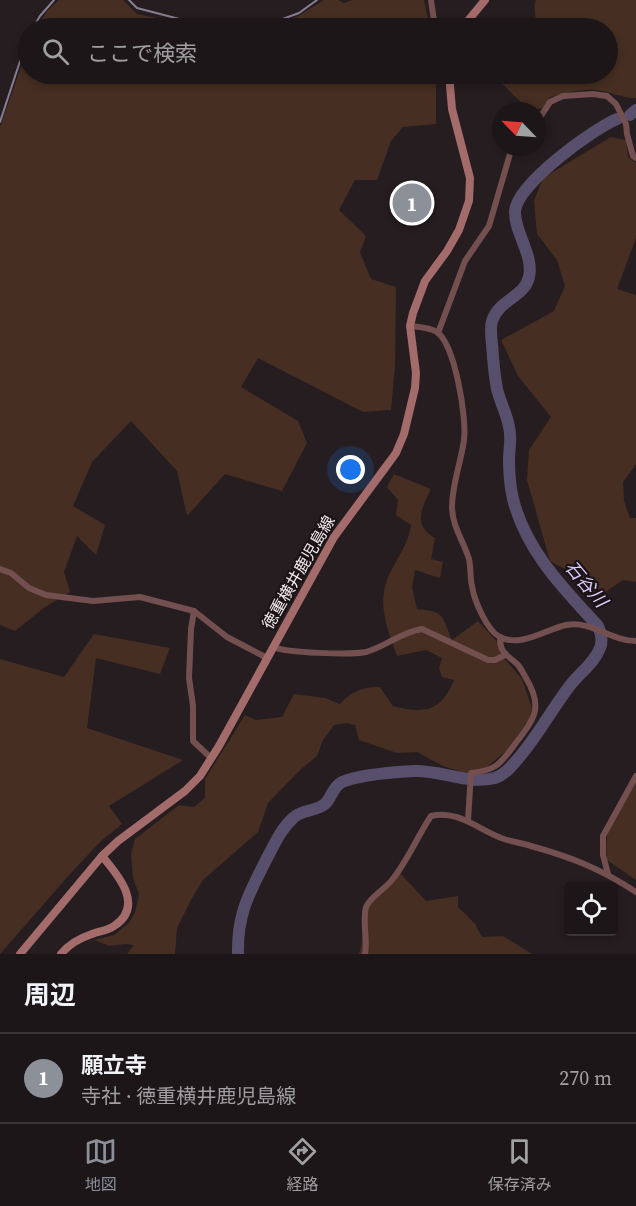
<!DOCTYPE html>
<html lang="ja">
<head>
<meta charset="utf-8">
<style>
	body { margin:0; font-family:"Source Serif 4","Noto Sans JP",serif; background:#292325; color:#f1f3f6 }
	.controls { position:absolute; right:18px; bottom:18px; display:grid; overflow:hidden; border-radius:6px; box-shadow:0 3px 9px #0003 }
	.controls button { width:54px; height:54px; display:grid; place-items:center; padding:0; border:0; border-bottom:2px solid #3a3537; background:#1c1618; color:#f1f3f6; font:30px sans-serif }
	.compass { position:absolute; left:492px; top:102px; width:54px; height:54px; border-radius:50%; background:#1c1618; box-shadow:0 3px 9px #0003; rotate:295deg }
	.you { position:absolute; left:351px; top:470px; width:21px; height:21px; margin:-15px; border:4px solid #fff; border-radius:50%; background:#1a73e8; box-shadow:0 0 0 9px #1a73e833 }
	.badge { display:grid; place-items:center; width:39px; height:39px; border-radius:50%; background:#8c9099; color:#fff; font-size:20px; font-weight:700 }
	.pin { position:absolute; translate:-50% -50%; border:3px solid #fff; box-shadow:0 2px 6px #0006 }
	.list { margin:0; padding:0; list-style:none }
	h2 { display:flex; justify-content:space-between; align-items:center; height:78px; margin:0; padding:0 24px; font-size:26px }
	h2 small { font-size:20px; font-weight:400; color:#a09fa2 }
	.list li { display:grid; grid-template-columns:39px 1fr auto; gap:18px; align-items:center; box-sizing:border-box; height:90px; padding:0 24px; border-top:2px solid #3a3537 }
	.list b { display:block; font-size:22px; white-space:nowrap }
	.list p { margin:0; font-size:20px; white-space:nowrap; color:#a09fa2 }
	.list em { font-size:20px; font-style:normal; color:#a09fa2 }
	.icon { flex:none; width:33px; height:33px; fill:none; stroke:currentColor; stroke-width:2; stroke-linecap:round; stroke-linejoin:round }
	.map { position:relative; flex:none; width:636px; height:954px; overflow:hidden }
	.search { position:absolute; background:#1c1618; box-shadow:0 3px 9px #0003; left:18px; right:18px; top:18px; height:66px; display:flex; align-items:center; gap:15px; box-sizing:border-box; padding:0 21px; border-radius:33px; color:#a09fa2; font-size:22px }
	.sheet { height:168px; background:#1c1618 }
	nav { display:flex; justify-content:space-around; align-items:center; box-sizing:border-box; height:84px; border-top:2px solid #3a3537; background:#1c1618; font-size:16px; color:#a09fa2 }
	nav a { display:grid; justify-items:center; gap:3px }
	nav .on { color:#8c9099 }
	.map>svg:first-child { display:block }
	.green { fill:#462e22 }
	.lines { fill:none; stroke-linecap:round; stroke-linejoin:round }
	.stream { stroke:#877f93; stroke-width:2 }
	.river { stroke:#574f6b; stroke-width:12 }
	.street { stroke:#73504f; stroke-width:6 }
	.secondary { stroke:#a36b6a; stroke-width:8 }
	.labels { text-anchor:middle; stroke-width:4.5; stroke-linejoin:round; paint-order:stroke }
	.street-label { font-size:16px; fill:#f6eff1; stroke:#1c1317 }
	.water-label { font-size:18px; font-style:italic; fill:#dacefa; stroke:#1c1317 }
</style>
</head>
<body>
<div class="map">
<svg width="636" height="954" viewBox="0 0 636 954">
	<rect width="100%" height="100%" fill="#261d20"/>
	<g class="green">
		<path d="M59 0H123L137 14 206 28H37L47 11Z"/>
		<path d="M324 0H338L344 3 352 0H424L430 28H268L298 16Z"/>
		<path d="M536 0H636V98C631 100 604 90 594 90 579 89 564 94 550 97L542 108 530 111 495 77 497 74H608V28H535C538 18 532 10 536 0Z"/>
		<path d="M28 47V74H436V124L403 127 391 141 377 180H355L339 210 366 236 360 252 371 279 396 287 395 366 391 410 363 412 258 358 241 387 298 421 307 443 282 491 225 474 187 516 177 471 131 421 92 462 73 506 105 525 96 555 77 536 64 572 70 592 45 607 15 631 0 625V127Z"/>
		<path d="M611 137 626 140 628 157 636 163V238L617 289 636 295V464L623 482 624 501 630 518H636V582L623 580 598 597 584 579 550 561 527 480 529 450 551 417 518 376 501 340 554 311 565 286 557 260 537 234 534 201 543 178Z"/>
		<path d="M394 474 431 489C422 508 412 525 435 538L431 559 443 562 440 578 415 570 412 587 417 609C446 612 441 615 452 640L478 621 500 645 501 655 522 679 532 708 529 719 506 751 481 772 468 774 443 766 417 752 397 753 359 740 355 725 347 723 334 725 323 740 317 756 300 770 268 803 258 832 203 880 192 898 177 928 175 954H127L134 945 125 944 110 946 94 940 114 935 129 923 135 912 139 894 133 878 131 854 135 839 179 805 194 807 205 798V779L245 715 256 720 282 717 294 694 325 698 340 704C349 692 365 686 380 687L393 706C424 714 441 712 454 680L442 677 439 668 442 658 426 650 397 656C387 627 375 601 391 571 398 557 409 542 411 525L396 515 398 500 387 487Z"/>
		<path d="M94 634 170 648 160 674 96 658 87 728 183 760 109 806 122 824 101 841 70 874 0 954V659L64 677Z"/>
		<path d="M636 782V880L607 860C604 822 615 812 636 782Z"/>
		<path d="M400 873 426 901 458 896V907L475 924 482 937 503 936 532 954H359C364 942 360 929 364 917 370 900 388 886 400 873Z"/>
	</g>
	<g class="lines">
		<g class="stream">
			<path d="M129 0 137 8 214 28"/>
			<path d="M33 28 40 16 54 0"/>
			<path d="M258 28 299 13 317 0"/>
			<path d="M0 122 28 37"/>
		</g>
		<g class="river">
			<path d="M630 115 636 110"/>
			<path d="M238 954C237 914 249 894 266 860 274 845 281 829 293 818 302 809 317 812 326 803 332 796 333 787 342 782 359 775 396 772 414 771 442 770 467 785 495 778 504 775 510 768 516 761 537 738 552 708 572 683 581 672 595 662 600 648 603 641 601 633 598 626 564 589 526 551 513 499 510 486 509 472 509 459 509 449 512 438 509 427 507 414 500 402 497 389 494 373 493 359 492 344 491 336 490 328 492 321 499 299 524 298 529 277 534 255 514 232 515 211 517 184 593 129 617 119"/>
		</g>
		<g class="street">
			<path d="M431 0 435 28"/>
			<path d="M537 122 550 102 563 96 593 94 607 96 616 104 626 124 627 134 633 156 636 158"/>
			<path d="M410 326C419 327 429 327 437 332 455 345 467 418 464 440 461 462 452 485 452 507 452 526 464 542 469 559 471 568 470 578 472 586 474 600 487 631 500 637 520 648 547 629 566 625 591 620 611 641 636 641"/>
			<path d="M438 333 465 261 489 226 512 147"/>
			<path d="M0 569 11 573 29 588 46 595 93 601 140 597 194 611 227 637 267 658"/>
			<path d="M194 611 191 629 189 678 193 706V741L211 758"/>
			<path d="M273 647C287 653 350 655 366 652 385 647 401 632 422 629L488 660H495L505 655"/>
			<path d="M468 820 471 773C497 770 500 764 515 744 534 719 544 708 526 678 523 673 520 666 516 663 506 654 500 653 500 637"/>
			<path d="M608 874 603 855V836L636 776"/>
			<path d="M365 954C368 939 362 922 366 907 370 897 385 889 392 880 408 860 417 837 431 816 458 809 480 831 504 839 513 842 522 843 531 846 571 857 601 869 636 892"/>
		</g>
		<g class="secondary">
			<path d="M462 28 485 0"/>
			<path d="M20 954 102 856 118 841 185 791 200 776 219 746 334 537 385 468 396 453 404 434 415 388 416 373 410 326 413 313 425 281 447 251 459 230 469 201 470 178 452 109 449 74"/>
			<path d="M61 954C69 944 80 938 92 934 99 931 107 931 114 926 145 906 118 875 102 856"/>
		</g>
	</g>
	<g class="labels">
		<g class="street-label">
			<text transform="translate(298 572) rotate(-60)" y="6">徳重横井鹿児島線</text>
		</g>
		<g class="water-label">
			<text transform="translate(586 584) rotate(50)" y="6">石谷川</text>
		</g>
	</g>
</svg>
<div class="controls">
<button><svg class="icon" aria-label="locate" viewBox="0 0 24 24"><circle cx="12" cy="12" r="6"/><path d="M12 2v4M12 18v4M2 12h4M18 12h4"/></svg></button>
</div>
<svg class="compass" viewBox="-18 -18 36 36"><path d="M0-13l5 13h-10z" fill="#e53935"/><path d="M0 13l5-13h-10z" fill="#a09fa2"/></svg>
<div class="you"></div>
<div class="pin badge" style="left:412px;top:203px">1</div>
<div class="search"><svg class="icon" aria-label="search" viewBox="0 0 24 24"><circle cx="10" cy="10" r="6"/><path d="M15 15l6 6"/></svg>ここで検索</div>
</div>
<section class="sheet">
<h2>周辺<small></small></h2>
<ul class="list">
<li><span class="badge">1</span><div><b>願立寺</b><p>寺社 · 徳重横井鹿児島線</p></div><em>270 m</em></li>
</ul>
</section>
<nav>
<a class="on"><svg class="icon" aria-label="map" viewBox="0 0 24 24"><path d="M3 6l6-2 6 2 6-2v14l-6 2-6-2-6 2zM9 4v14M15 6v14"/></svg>地図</a>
<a><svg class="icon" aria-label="directions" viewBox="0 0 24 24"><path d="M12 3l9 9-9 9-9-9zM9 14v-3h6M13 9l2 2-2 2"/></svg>経路</a>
<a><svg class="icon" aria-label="saved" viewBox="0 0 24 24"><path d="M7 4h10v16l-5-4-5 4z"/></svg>保存済み</a>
</nav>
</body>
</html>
